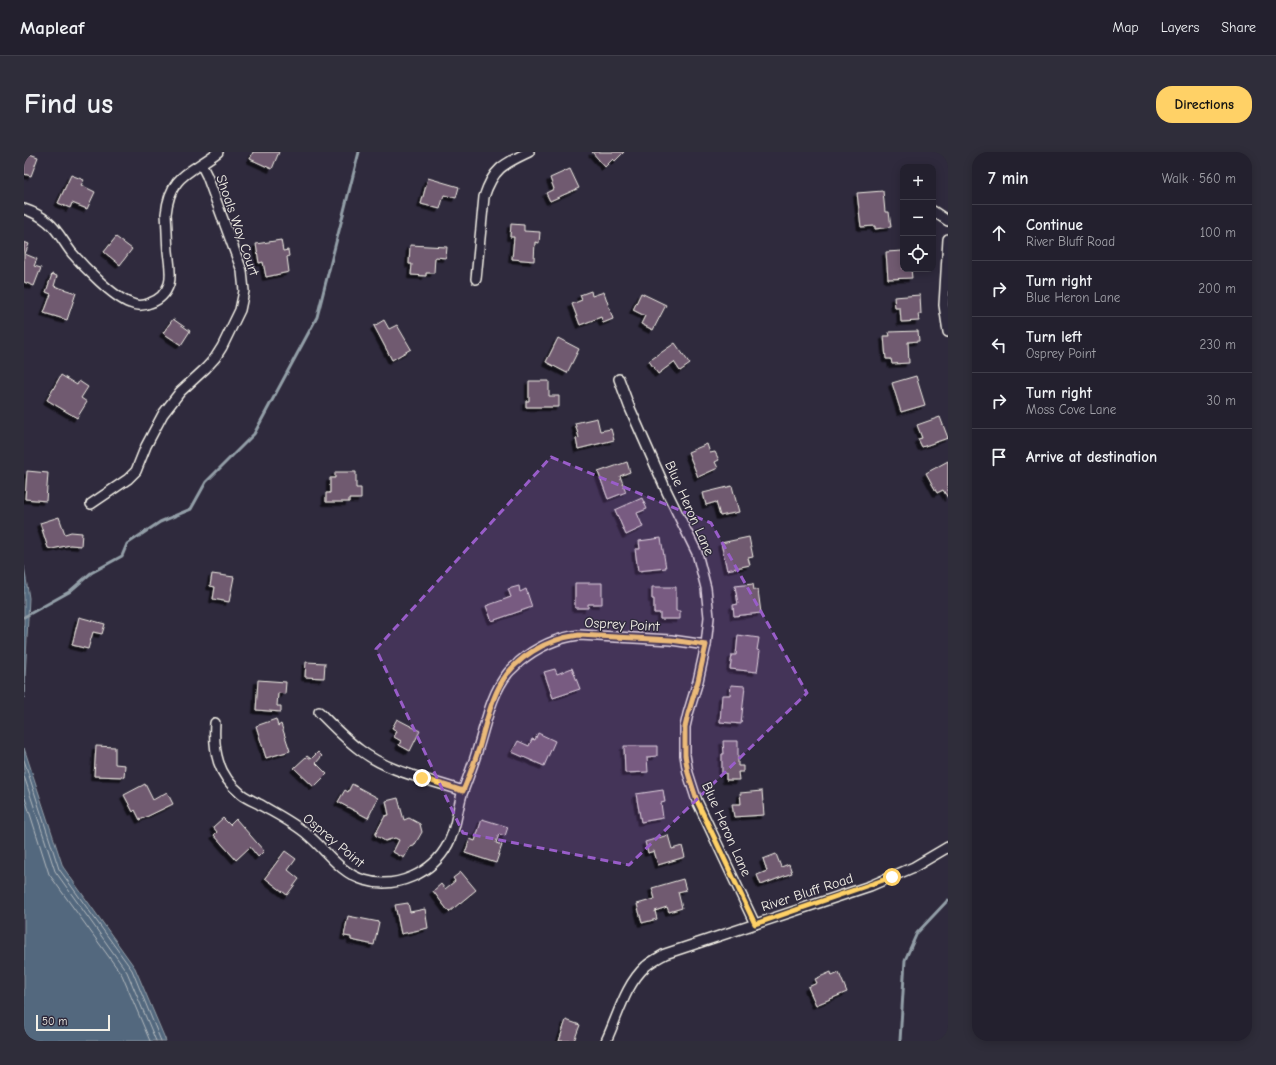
<!DOCTYPE html>
<html lang="en">
<head>
<meta charset="utf-8">
<style>
	body { margin:0; font-family:"Comic Neue",sans-serif; background:#2f2d3a; color:#f1f3f6 }
	.controls { position:absolute; right:12px; top:12px; display:grid; overflow:hidden; border-radius:8px; box-shadow:0 2px 10px #0003 }
	.controls button { width:36px; height:36px; display:grid; place-items:center; padding:0; border:0; border-bottom:1px solid #403e4a; background:#23202e; color:#f1f3f6; font:20px sans-serif }
	.scale { position:absolute; left:12px; bottom:10px; width:74px; box-sizing:border-box; padding-left:4px; border:2px solid #f4f1e8; border-top:0; font-size:11px; line-height:14px; white-space:nowrap; color:#f4f1e8; -webkit-text-stroke:3px #2f2a3d; paint-order:stroke }
	.stop { position:absolute; width:12px; height:12px; margin:-9px; border:3px solid #ffd166; border-radius:50%; background:#fff }
	.stop.end { background:#ffd166; border-color:#fff; box-shadow:0 1px 4px #0008 }
	.list { margin:0; padding:0; list-style:none }
	h2 { display:flex; justify-content:space-between; align-items:center; height:52px; margin:0; padding:0 16px; font-size:17px }
	h2 small { font-size:13px; font-weight:400; color:#a3a3aa }
	.list li { display:grid; grid-template-columns:26px 1fr auto; gap:12px; align-items:center; box-sizing:border-box; height:56px; padding:0 16px; border-top:1px solid #403e4a }
	.list b { display:block; font-size:15px; white-space:nowrap }
	.list p { margin:0; font-size:13px; white-space:nowrap; color:#a3a3aa }
	.list em { font-size:13px; font-style:normal; color:#a3a3aa }
	.icon { flex:none; width:22px; height:22px; fill:none; stroke:currentColor; stroke-width:2; stroke-linecap:round; stroke-linejoin:round }
	.map { position:relative; flex:none; width:924px; height:889px; overflow:hidden; border-radius:16px }
	header { display:flex; align-items:center; gap:24px; box-sizing:border-box; height:56px; padding:0 20px; background:#23202e; border-bottom:1px solid #403e4a }
	header strong { font-size:19px }
	nav { display:flex; gap:22px; margin-inline-start:auto; font-size:14px }
	.intro { display:flex; align-items:center; justify-content:space-between; box-sizing:border-box; height:96px; padding:0 24px }
	h1 { margin:0; font-size:28px }
	.button { padding:10px 18px; border-radius:16px; background:#ffd166; color:#111; font-size:14px; font-weight:700 }
	main { display:flex; gap:24px; padding:0 24px }
	aside { flex:1; background:#23202e; border-radius:16px; box-shadow:0 2px 10px #0003 }
	.map>svg:first-child { display:block }
	.water { fill:#53687e; stroke:#939fa8 }
	.lines { fill:none; stroke-linecap:round; stroke-linejoin:round }
	.shore { stroke:#b4babe; stroke-width:1 }
	.stream { stroke:#939fa8; stroke-width:3 }
	.building { fill:#705a70; stroke:#f4f1e8; filter:url(#shadow) }
	.minor-casing { stroke:#f4f1e8; stroke-width:12 }
	.minor { stroke:#2f2a3d; stroke-width:9 }
	.route { stroke:#ffd166; stroke-width:5 }
	.marked { fill:#995dc9; fill-opacity:0.2; stroke:#995dc9; stroke-width:3; stroke-dasharray:8 5; stroke-linejoin:round }
	.labels { text-anchor:middle; stroke-width:3; stroke-linejoin:round; paint-order:stroke }
	.street-label { font-size:14px; fill:#f4f1e8; stroke:#2f2a3d }
</style>
</head>
<body>
<header>
<strong>Mapleaf</strong>
<nav><a>Map</a><a>Layers</a><a>Share</a></nav>
</header>
<div class="intro"><h1>Find us</h1><a class="button">Directions</a></div>
<main>
<div class="map">
<svg width="924" height="889" viewBox="0 0 924 889">
	<defs>
		<filter id="shadow"><feDropShadow dx="-3.5" dy="3.5" stdDeviation="0" flood-color="#0009"/></filter>
	</defs>
	<rect width="100%" height="100%" fill="#2f2a3d"/>
	<filter id="ink" filterUnits="userSpaceOnUse"><feTurbulence type="fractalNoise" baseFrequency=".025" numOctaves="2"/><feDisplacementMap in="SourceGraphic" scale="8" xChannelSelector="R" yChannelSelector="G"/><feConvolveMatrix kernelMatrix="1 2 1 2 8 2 1 2 1" color-interpolation-filters="sRGB"/></filter>
	<g filter="url(#ink)">
		<g class="water">
			<path d="M0 414 5 446 0 546Z"/>
			<path d="M0 596 39 715 111 816 142 889H0Z"/>
		</g>
		<g class="lines">
			<g class="shore">
				<path d="M0 608 35 717 108 818 137 889"/>
				<path d="M0 624 31 719 103 820 132 889"/>
				<path d="M0 643 25 722 98 823 126 889"/>
			</g>
			<g class="stream">
				<path d="M0 465 45 440 67 421 98 404 103 392 136 370 167 357 182 330 230 282 293 165 335 0"/>
				<path d="M876 889 881 808 893 781 924 748"/>
			</g>
		</g>
		<g class="building">
			<path d="M0 0 14 5 7 24 0 22Z"/>
			<path d="M229 0H255L248 17 226 7Z"/>
			<path d="M568 0H600L591 9 589 7 581 15Z"/>
			<path d="M546 17 555 36 526 49 522 41 530 37 526 26Z"/>
			<path d="M47 23 60 28 57 33 71 40 63 57 48 51 46 56 34 51Z"/>
			<path d="M404 26 435 35 432 46 420 43 416 57 397 52Z"/>
			<path d="M859 39 861 60H865L867 75 851 77V74L837 75 833 41Z"/>
			<path d="M487 72 500 73V79L516 80 515 91 511 90 510 109 488 107 490 85H486Z"/>
			<path d="M92 85 108 97 96 113 80 100Z"/>
			<path d="M257 88 259 99 264 98 265 104 263 105 265 120 242 125 239 110 235 111 232 92Z"/>
			<path d="M0 90 5 92 1 102 13 107 10 114 17 116 10 134 0 130Z"/>
			<path d="M386 93 423 95 422 106 411 105 410 121H402V124L387 123 388 112H385Z"/>
			<path d="M879 99V117H887L888 126 864 127 862 100Z"/>
			<path d="M28 122 33 124 30 134 52 141 43 168 20 161 27 142 22 140Z"/>
			<path d="M567 139 568 144 580 140 589 167 579 171 577 165 556 173 548 152 558 148 556 143Z"/>
			<path d="M617 141 642 153 629 178 617 172 621 164 609 158Z"/>
			<path d="M896 143 897 162H894L895 169 877 170 876 156H871L870 145Z"/>
			<path d="M149 167 166 179 157 193 139 181Z"/>
			<path d="M360 168 365 177 373 173 387 197 368 208 350 174Z"/>
			<path d="M894 179 895 189 884 190 885 211 868 212 867 207H862L860 184H866L865 180Z"/>
			<path d="M534 186 555 197 543 221 522 210Z"/>
			<path d="M651 191 666 212 656 219 650 210 634 222 625 209Z"/>
			<path d="M37 223 53 233 55 229 64 235 57 246 63 250 53 266 23 248Z"/>
			<path d="M892 224 901 253 877 260 868 231Z"/>
			<path d="M505 229H525V244H535V255H502V249H505Z"/>
			<path d="M916 265 924 286 898 295 894 287 898 286 893 273Z"/>
			<path d="M573 266 576 279 587 277 590 288 554 297 552 287 555 286 551 271Z"/>
			<path d="M683 292 686 301 691 300 695 308 691 310 694 316 674 325 664 300Z"/>
			<path d="M924 309V346L919 338 913 341 902 321Z"/>
			<path d="M603 310 606 320 596 324 602 340 584 347 574 320Z"/>
			<path d="M3 319 24 321 22 349 1 347Z"/>
			<path d="M311 320H332V336H337V347H325V350H302V341H306V326H311Z"/>
			<path d="M708 334 715 360 696 364 692 350 682 353 679 341Z"/>
			<path d="M618 346 623 357 613 361 619 375 602 383 591 358Z"/>
			<path d="M35 365 41 382 47 380 58 381 57 394 46 393 28 397 24 396 16 371Z"/>
			<path d="M725 385 729 405 724 406 726 413 703 418 697 391Z"/>
			<path d="M637 386 642 416 614 419 611 397H616L615 389Z"/>
			<path d="M188 422 210 425 205 450 189 447 191 435 186 434Z"/>
			<path d="M551 431H578V452H564V456H551Z"/>
			<path d="M729 432 730 438H734L737 461 710 464 709 453 714 452 711 434Z"/>
			<path d="M495 434 496 440 502 437 508 455 468 469 462 454 487 445 484 437Z"/>
			<path d="M628 435H652V459H656V467H636V461H630V447H628Z"/>
			<path d="M55 465 81 472 78 482 69 480 64 497 48 493Z"/>
			<path d="M714 483 735 486 733 498 736 499 733 520 706 517 708 503H712Z"/>
			<path d="M282 510 301 511 300 526 281 525Z"/>
			<path d="M548 516 556 537 529 546 520 520 531 517 533 522Z"/>
			<path d="M234 528 262 530 261 542 254 541 253 554H257V560L232 558Z"/>
			<path d="M707 533 721 534 717 572 696 570 698 543H706Z"/>
			<path d="M252 567 254 574 257 572 266 599 242 606 232 574Z"/>
			<path d="M373 567 396 579 386 599 375 593 377 589 370 585 373 579 368 576Z"/>
			<path d="M514 581 531 589 520 614 488 600 494 589 505 594 508 587 511 588Z"/>
			<path d="M699 589H714V614H719V620H714L715 628H702V621H698V602H700Z"/>
			<path d="M72 594 91 595V612L101 613 100 625 70 624Z"/>
			<path d="M600 594H633V604L623 605 624 620 601 621Z"/>
			<path d="M294 600 298 604 292 611 303 622 290 635 270 616 283 604 287 607Z"/>
			<path d="M121 632 129 648 143 640 149 652 116 668 111 658 109 660 100 643Z"/>
			<path d="M328 632 354 646 344 666 314 650 321 638 324 640Z"/>
			<path d="M639 638 641 650 637 651 639 666 617 670 612 642Z"/>
			<path d="M738 639 740 663 710 665 708 652H717L716 641Z"/>
			<path d="M374 646 380 668 385 666 396 672 398 680 390 694 386 695 380 706 369 700 375 688 371 686 361 689 351 683 361 664 365 663 362 649Z"/>
			<path d="M199 666 206 673 212 667 240 699 234 705 226 695 212 708 190 683 193 680 189 675Z"/>
			<path d="M458 667 484 675 481 684 475 682 472 691 478 693 472 711 441 701 446 687 451 689Z"/>
			<path d="M644 683 648 697 658 694 661 705 634 713 630 699 624 701 621 690Z"/>
			<path d="M261 699 272 707 264 718 275 727 263 743 241 726Z"/>
			<path d="M752 702 757 715 765 712 768 721 737 733 733 723 743 719 739 707Z"/>
			<path d="M437 720 452 738 425 760 409 739 417 732 421 737 431 729 429 726Z"/>
			<path d="M659 727 662 738 654 740 658 756 645 760 643 755 631 759 633 767 618 771 613 752 631 747 628 736Z"/>
			<path d="M384 751 386 760 401 757 404 776 377 782 371 753Z"/>
			<path d="M324 764 355 770 350 793 327 788V785L320 784Z"/>
			<path d="M807 820 808 824 815 821 823 840 792 853 784 835 793 831 791 827Z"/>
			<path d="M542 868 556 873 550 889H535Z"/>
		</g>
		<g class="lines">
			<defs>
				<g id="minor">
					<path d="M0 57C9 60 17 64 24 70 34 78 40 91 48 101 60 115 89 145 106 151 112 154 120 154 126 151 135 148 142 141 145 132 148 122 145 109 144 99 143 87 143 74 142 62 146 22 167 21 194 0"/>
					<path d="M909 59 924 69"/>
					<path d="M924 87 920 153 924 180"/>
					<path d="M452 127 460 45C469 17 479 12 505 0"/>
					<path d="M595 227 605 254 643 340 673 401 682 436 685 465 682 493 674 529 664 562 661 575V603L664 621 673 649 731 772"/>
					<path d="M67 352 104 327 112 319 122 294 139 262 156 240 182 216 191 206 198 195 216 158 220 139 218 119 183 24 177 12"/>
					<path d="M295 560C308 573 321 587 336 598 366 621 405 627 439 639"/>
					<path d="M191 571C189 600 194 623 217 642 222 646 229 649 235 652 252 662 269 670 284 683 302 698 316 721 340 728 372 738 409 721 424 692 433 675 433 656 439 639 444 625 450 611 454 596 462 571 467 542 484 521 487 517 492 514 495 510 513 495 531 486 555 483L647 488 682 493"/>
					<path d="M582 889C594 864 601 833 622 814 628 809 634 806 641 802L846 734 890 715 924 695"/>
				</g>
			</defs>
			<use href="#minor" class="minor-casing"/>
			<use href="#minor" class="minor"/>
		</g>
	</g>
	<g class="lines" filter="url(#ink)">
		<path class="route" d="M398 626 439 639C445 625 450 611 455 596 461 575 465 554 475 535 490 505 523 487 555 483L647 488 682 493 674 529 664 562 661 575V603L664 621 673 649 731 772 868 725"/>
	</g>
	<path class="marked" d="M527 305 687 371 783 541 605 713 439 681 352 497Z"/>
	<g class="labels">
		<g class="street-label">
			<text transform="translate(214 73) rotate(71)" y="5">Shoals Way Court</text>
			<text transform="translate(666 356) rotate(66)" y="5">Blue Heron Lane</text>
			<text transform="translate(598 472) rotate(3)" y="5">Osprey Point</text>
			<text transform="translate(703 677) rotate(66)" y="5">Blue Heron Lane</text>
			<text transform="translate(310 688) rotate(40)" y="5">Osprey Point</text>
			<text transform="translate(783 740) rotate(-18)" y="5">River Bluff Road</text>
		</g>
	</g>
</svg>
<div class="controls">
<button>+</button>
<button>−</button>
<button><svg class="icon" aria-label="locate" viewBox="0 0 24 24"><circle cx="12" cy="12" r="6"/><path d="M12 2v4M12 18v4M2 12h4M18 12h4"/></svg></button>
</div>
<div class="scale">50 m</div>
<div class="stop" style="left:868px;top:725px"></div>
<div class="stop end" style="left:398px;top:626px"></div>
</div>
<aside>
<h2>7 min<small>Walk · 560 m</small></h2>
<ul class="list">
<li><svg class="icon" aria-label="ahead" viewBox="0 0 24 24"><path d="M12 20V5M6 11l6-6 6 6"/></svg><div><b>Continue</b><p>River Bluff Road</p></div><em>100 m</em></li>
<li><svg class="icon" aria-label="right" viewBox="0 0 24 24"><path d="M7 20v-9h11M14 6l5 5-5 5"/></svg><div><b>Turn right</b><p>Blue Heron Lane</p></div><em>200 m</em></li>
<li><svg class="icon" aria-label="left" viewBox="0 0 24 24"><path d="M17 20v-9H6M10 6l-5 5 5 5"/></svg><div><b>Turn left</b><p>Osprey Point</p></div><em>230 m</em></li>
<li><svg class="icon" aria-label="right" viewBox="0 0 24 24"><path d="M7 20v-9h11M14 6l5 5-5 5"/></svg><div><b>Turn right</b><p>Moss Cove Lane</p></div><em>30 m</em></li>
<li><svg class="icon" aria-label="arrive" viewBox="0 0 24 24"><path d="M6 21V4h12l-3 4 3 4H6"/></svg><div><b>Arrive at destination</b></div></li>
</ul>
</aside>
</main>
</body>
</html>
